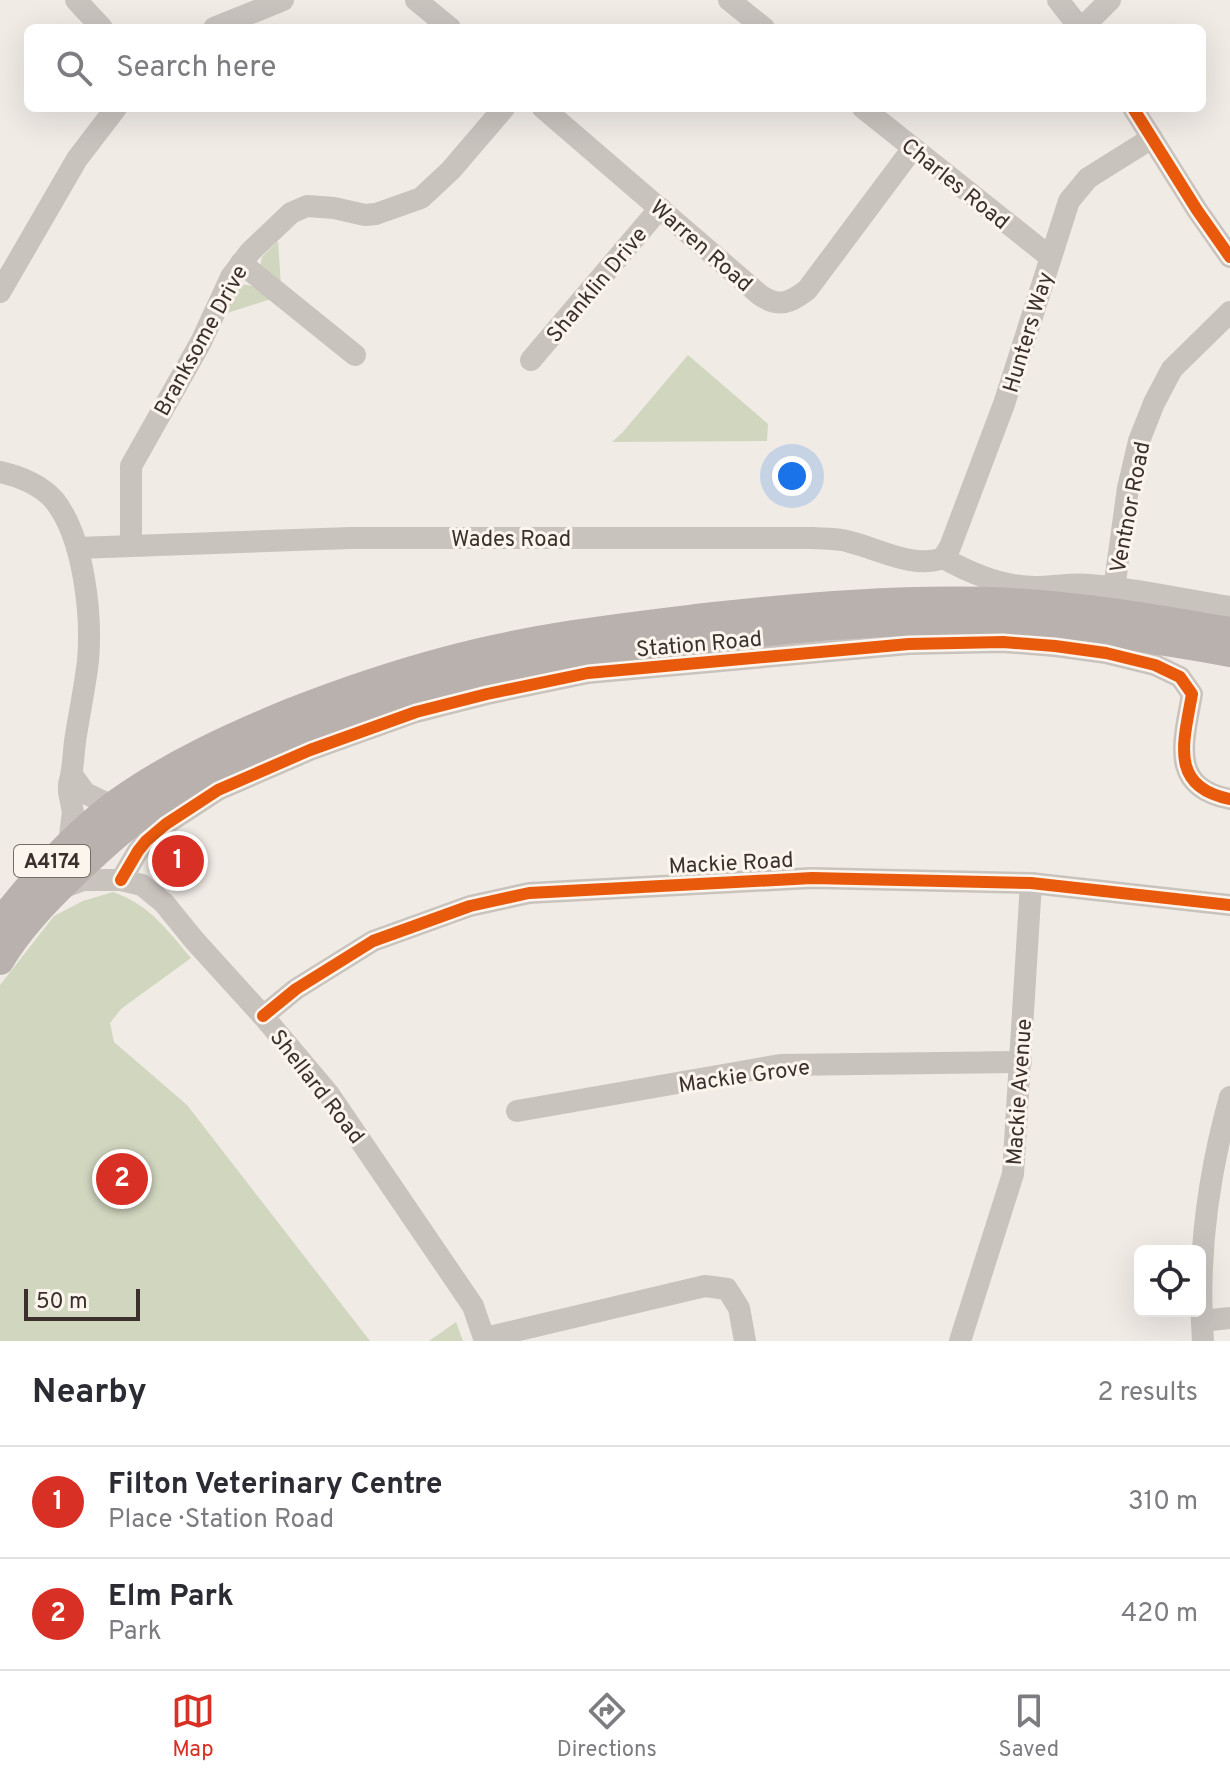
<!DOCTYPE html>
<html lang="en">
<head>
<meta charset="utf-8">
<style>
	body { margin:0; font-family:Overpass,sans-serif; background:#f7f7f7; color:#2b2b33 }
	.controls { position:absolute; right:24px; bottom:24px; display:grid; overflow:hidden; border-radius:12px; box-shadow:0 8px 32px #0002 }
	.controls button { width:72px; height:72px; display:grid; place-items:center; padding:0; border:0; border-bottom:2px solid #e1e1e2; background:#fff; color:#2b2b33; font:40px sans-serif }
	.scale { position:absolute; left:24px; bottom:20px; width:116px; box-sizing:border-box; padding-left:8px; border:4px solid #3b302b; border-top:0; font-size:22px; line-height:28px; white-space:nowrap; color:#3b302b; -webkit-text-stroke:6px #fbf5ee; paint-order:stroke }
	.you { position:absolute; left:792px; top:476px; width:28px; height:28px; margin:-20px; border:6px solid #fff; border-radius:50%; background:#1a73e8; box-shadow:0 0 0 12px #1a73e833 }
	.badge { display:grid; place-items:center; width:52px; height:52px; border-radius:50%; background:#d93025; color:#fff; font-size:26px; font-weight:700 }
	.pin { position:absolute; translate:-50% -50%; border:4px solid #fff; box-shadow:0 2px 8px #0006 }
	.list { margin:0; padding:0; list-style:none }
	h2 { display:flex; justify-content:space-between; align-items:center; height:104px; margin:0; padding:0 32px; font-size:34px }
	h2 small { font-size:26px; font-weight:400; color:#7c7c81 }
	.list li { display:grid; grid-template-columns:52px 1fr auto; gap:24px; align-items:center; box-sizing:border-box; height:112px; padding:0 32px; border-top:2px solid #e1e1e2 }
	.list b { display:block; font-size:30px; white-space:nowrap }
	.list p { margin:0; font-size:26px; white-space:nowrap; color:#7c7c81 }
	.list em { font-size:26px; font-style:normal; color:#7c7c81 }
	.icon { flex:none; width:44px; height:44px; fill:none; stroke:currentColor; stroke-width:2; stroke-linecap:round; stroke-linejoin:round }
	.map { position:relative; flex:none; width:1230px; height:1341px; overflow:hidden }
	.search { position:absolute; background:#fff; box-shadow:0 8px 32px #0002; left:24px; right:24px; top:24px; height:88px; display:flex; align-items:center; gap:20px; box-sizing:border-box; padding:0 28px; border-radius:12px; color:#7c7c81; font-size:30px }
	.sheet { height:328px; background:#fff }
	nav { display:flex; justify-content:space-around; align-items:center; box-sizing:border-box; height:112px; border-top:2px solid #e1e1e2; background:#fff; font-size:22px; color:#7c7c81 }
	nav a { display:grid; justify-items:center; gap:4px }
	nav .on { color:#d93025 }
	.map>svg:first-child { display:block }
	.green { fill:#d1d6bf }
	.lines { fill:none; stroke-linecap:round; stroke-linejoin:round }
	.minor { stroke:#c9c3be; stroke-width:22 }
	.major { stroke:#b8b1ad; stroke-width:28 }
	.cycleway-casing { stroke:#fbf5ee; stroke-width:17 }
	.cycleway { stroke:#e8590c; stroke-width:12 }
	.labels { text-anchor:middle; stroke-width:6; stroke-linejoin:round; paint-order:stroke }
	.shield { fill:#fbf5ee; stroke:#756b66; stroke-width:2 }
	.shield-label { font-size:20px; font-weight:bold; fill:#3b302b }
	.street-label { font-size:22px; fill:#3b302b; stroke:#fbf5ee }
</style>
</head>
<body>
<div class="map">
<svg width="1230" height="1341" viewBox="0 0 1230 1341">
	<rect width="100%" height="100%" fill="#f0ebe5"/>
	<g class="green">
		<path d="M278 241 281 286 260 268 262 257Z"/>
		<path d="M241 285C253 283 261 292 271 299L221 315 237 287Z"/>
		<path d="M688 355 768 424 767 441 612 442 622 433Z"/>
		<path d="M113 892C149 904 167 930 191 958L121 1009 110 1023 114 1042 187 1105 370 1341H0V985L54 916 83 901Z"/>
		<path d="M456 1322 463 1341H429Z"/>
	</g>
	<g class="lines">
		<g class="minor">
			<path d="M76 0 102 28"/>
			<path d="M416 0 450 28"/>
			<path d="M729 0 764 28"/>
			<path d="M1058 0 1080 28"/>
			<path d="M214 28 283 0"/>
			<path d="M1082 28 1110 0"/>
			<path d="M543 108 760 295C779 308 790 303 807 290L913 148"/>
			<path d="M863 108 1050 257"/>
			<path d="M1133 108 1197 210 1230 257"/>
			<path d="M241 263 355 355"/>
			<path d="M0 292 77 159 116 108"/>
			<path d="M531 360 660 208"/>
			<path d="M0 472C19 476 41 485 54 500 84 537 92 615 88 661 85 686 80 710 76 735 73 751 74 768 69 784V792L73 812 69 843"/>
			<path d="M131 546V466L201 342 231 277 250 252 291 213 307 206 334 208 365 215 376 214 421 198 451 170 504 108"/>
			<path d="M77 548 350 538H812C825 539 838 538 850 542 879 549 913 569 943 558"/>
			<path d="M943 558 950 547 1004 404 1069 201 1088 178 1152 138"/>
			<path d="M943 558C970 573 1003 587 1035 587 1054 587 1072 583 1090 585 1137 589 1184 600 1230 607"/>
			<path d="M1114 589 1128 488 1139 441 1154 403 1172 369 1230 312"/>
			<path d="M72 775 85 793 112 806"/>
			<path d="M121 880 138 851 146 841 166 824 218 790 310 750 416 712 487 694 588 673 909 644 1003 642 1055 646 1106 653 1155 665 1180 677 1192 694C1184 741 1168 787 1230 799"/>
			<path d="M62 888 83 880H121L142 885 164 903 194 940 263 1016 328 1093 473 1306 485 1341"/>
			<path d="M263 1016 296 989 373 941 470 906 529 893 812 878 1031 883 1230 905"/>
			<path d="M517 1111 780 1065 1021 1062"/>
			<path d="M1202 1321 1230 1318"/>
			<path d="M485 1338 705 1286 727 1289 739 1308 745 1341"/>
			<path d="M960 1341 1013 1174 1031 883"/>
			<path d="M1203 1341C1197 1260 1208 1176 1230 1097"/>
		</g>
		<g class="major">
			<path d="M0 922C34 879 71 837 115 804 169 765 230 737 291 712 342 692 395 674 448 660 529 638 613 628 696 618 802 606 907 597 1013 602 1086 606 1158 619 1230 631"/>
			<path d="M0 961C19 929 46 901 73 875 94 855 115 835 138 818 257 732 423 681 566 657 610 649 655 645 699 640 771 631 845 623 918 622 1023 621 1127 634 1230 653"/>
		</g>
		<defs>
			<g id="cycleway">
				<path d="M1133 108 1197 210 1230 257"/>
				<path d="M121 880 138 851 146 841 166 824 218 790 310 750 416 712 487 694 588 673 909 644 1003 642 1055 646 1106 653 1155 665 1180 677 1192 694C1184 741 1168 787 1230 799"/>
				<path d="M263 1016 296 989 373 941 470 906 529 893 812 878 1031 883 1230 905"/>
			</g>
		</defs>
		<use href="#cycleway" class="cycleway-casing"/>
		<use href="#cycleway" class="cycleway"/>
	</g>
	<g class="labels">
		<rect class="shield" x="14" y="845" width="76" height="32" rx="6"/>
		<g class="shield-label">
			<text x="52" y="868">A4174</text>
		</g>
		<g class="street-label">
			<text transform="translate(956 183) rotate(39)" y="8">Charles Road</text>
			<text transform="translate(702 245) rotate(41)" y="8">Warren Road</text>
			<text transform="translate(596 284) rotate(-50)" y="8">Shanklin Drive</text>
			<text transform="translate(1027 332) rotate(-73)" y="8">Hunters Way</text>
			<text transform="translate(200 340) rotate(-61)" y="8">Branksome Drive</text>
			<text transform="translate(1129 507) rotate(-79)" y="8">Ventnor Road</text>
			<text x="511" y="546">Wades Road</text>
			<text transform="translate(699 643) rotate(-5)" y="8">Station Road</text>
			<text transform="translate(731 862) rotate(-3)" y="8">Mackie Road</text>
			<text transform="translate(744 1075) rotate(-8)" y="8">Mackie Grove</text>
			<text transform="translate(318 1086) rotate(52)" y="8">Shellard Road</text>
			<text transform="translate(1018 1092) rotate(-86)" y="8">Mackie Avenue</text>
		</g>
	</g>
</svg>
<div class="controls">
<button><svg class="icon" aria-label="locate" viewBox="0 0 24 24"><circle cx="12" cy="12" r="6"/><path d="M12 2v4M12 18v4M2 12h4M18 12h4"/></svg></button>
</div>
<div class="scale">50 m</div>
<div class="you"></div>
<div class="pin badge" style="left:178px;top:861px">1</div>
<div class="pin badge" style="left:122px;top:1179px">2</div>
<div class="search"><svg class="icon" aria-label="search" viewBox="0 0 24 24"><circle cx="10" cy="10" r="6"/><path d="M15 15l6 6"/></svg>Search here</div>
</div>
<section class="sheet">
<h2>Nearby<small>2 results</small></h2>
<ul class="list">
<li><span class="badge">1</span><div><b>Filton Veterinary Centre</b><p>Place · Station Road</p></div><em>310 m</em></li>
<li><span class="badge">2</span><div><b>Elm Park</b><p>Park</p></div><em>420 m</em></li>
</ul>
</section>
<nav>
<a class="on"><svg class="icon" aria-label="map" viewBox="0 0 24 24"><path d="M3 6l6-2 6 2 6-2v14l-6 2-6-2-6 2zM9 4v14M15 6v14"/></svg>Map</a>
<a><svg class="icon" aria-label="directions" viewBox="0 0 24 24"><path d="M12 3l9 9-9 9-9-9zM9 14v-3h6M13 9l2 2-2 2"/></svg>Directions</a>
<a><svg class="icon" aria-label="saved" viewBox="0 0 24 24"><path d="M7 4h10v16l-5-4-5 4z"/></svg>Saved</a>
</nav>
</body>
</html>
